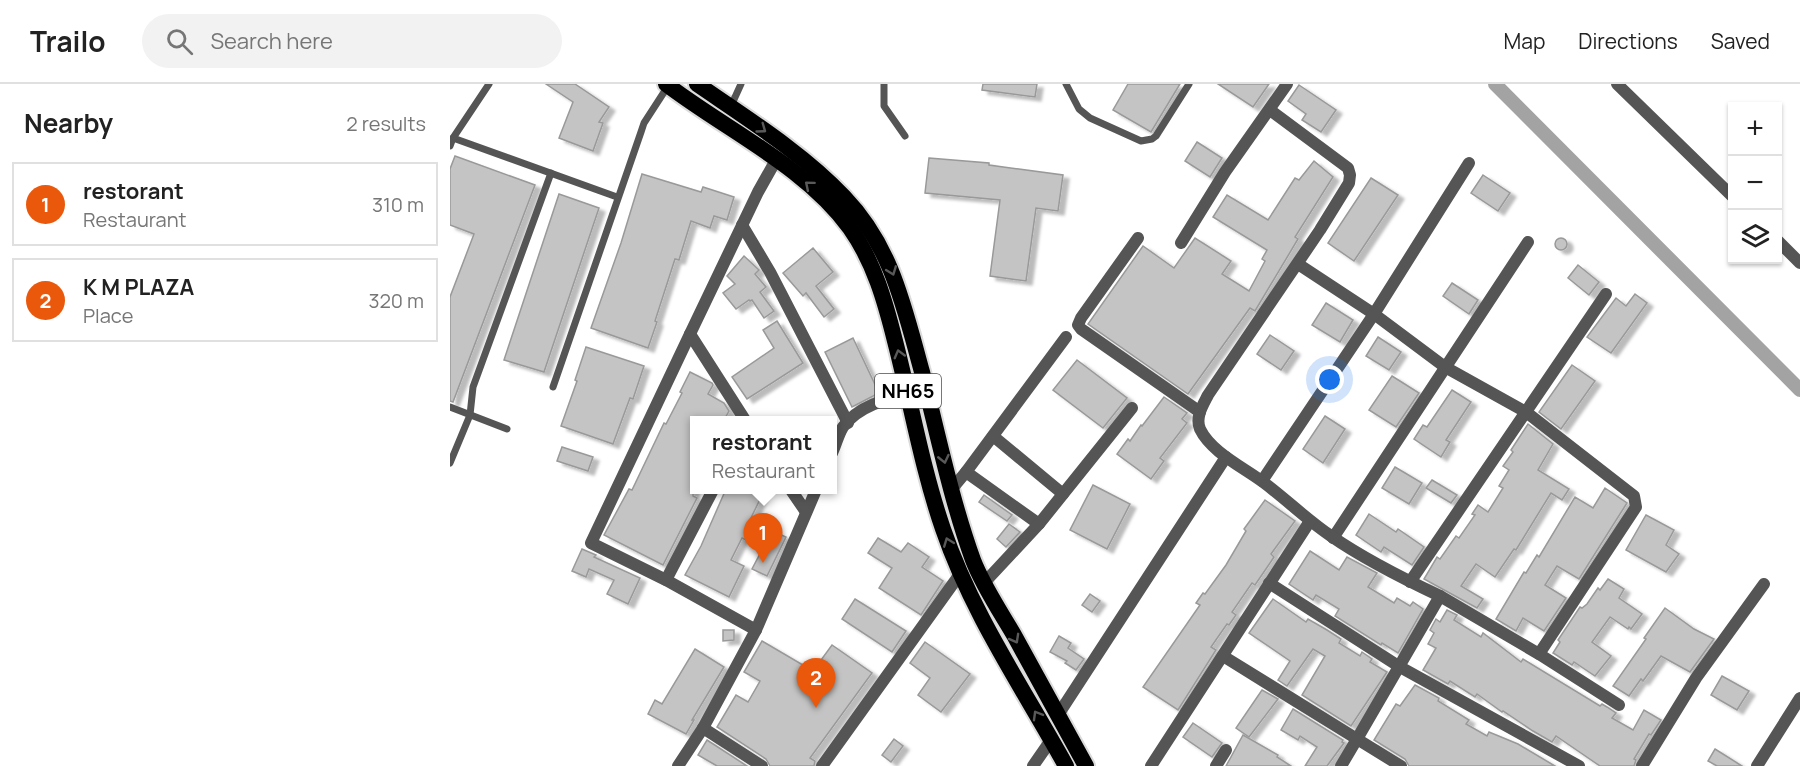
<!DOCTYPE html>
<html lang="en">
<head>
<meta charset="utf-8">
<style>
	body { margin:0; font-family:Manrope,sans-serif; background:#f2f2f2; color:#222 }
	.controls { position:absolute; right:18px; top:18px; display:grid; overflow:hidden; border-radius:0px; box-shadow:0 2px 4px #0004 }
	.controls button { width:54px; height:54px; display:grid; place-items:center; padding:0; border:0; border-bottom:2px solid #e0e0e0; background:#fff; color:#222; font:30px sans-serif }
	.you { position:absolute; left:880px; top:296px; width:21px; height:21px; margin:-15px; border:4px solid #fff; border-radius:50%; background:#1a73e8; box-shadow:0 0 0 9px #1a73e833 }
	.badge { display:grid; place-items:center; width:39px; height:39px; border-radius:50%; background:#ea580c; color:#fff; font-size:20px; font-weight:700 }
	.pin { position:absolute; translate:-50% -50px; filter:drop-shadow(0 2px 3px #0008) }
	.pin::after { content:''; position:absolute; top:32px; width:21px; height:18px; background:inherit; clip-path:polygon(0 0,100% 0,50% 100%) }
	.popup { position:absolute; left:240px; top:332px; width:147px; height:78px; box-sizing:border-box; display:grid; place-content:center; border-radius:0px; background:#fff; filter:drop-shadow(0 2px 4px #0005); font-size:20px; white-space:nowrap; color:#767676 }
	.popup b { font-size:22px; color:#222 }
	.popup::after { content:''; position:absolute; left:50%; top:100%; margin-left:-12px; border:12px solid transparent; border-top-color:#fff }
	.list { margin:0; padding:0; list-style:none }
	h2 { display:flex; justify-content:space-between; align-items:center; height:78px; margin:0; padding:0 24px; font-size:26px }
	h2 small { font-size:20px; font-weight:400; color:#767676 }
	.list li { display:grid; grid-template-columns:39px 1fr auto; gap:18px; align-items:center; box-sizing:border-box; height:84px; margin:0 12px 12px; padding:0 12px; border:2px solid #e0e0e0; border-radius:0px }
	.list b { display:block; font-size:22px; white-space:nowrap }
	.list p { margin:0; font-size:20px; white-space:nowrap; color:#767676 }
	.list em { font-size:20px; font-style:normal; color:#767676 }
	.icon { flex:none; width:33px; height:33px; fill:none; stroke:currentColor; stroke-width:2; stroke-linecap:round; stroke-linejoin:round }
	.map { position:relative; flex:none; width:1350px; height:682px; overflow:hidden }
	header { display:flex; align-items:center; gap:36px; box-sizing:border-box; height:84px; padding:0 30px; background:#fff; border-bottom:2px solid #e0e0e0 }
	header strong { font-size:28px }
	nav { display:flex; gap:33px; margin-inline-start:auto; font-size:21px }
	.search { width:420px; height:54px; background:#f2f2f2; display:flex; align-items:center; gap:15px; box-sizing:border-box; padding:0 21px; border-radius:33px; color:#767676; font-size:22px }
	main { display:flex }
	aside { flex:1; background:#fff }
	.map>svg:first-child { display:block }
	.lines { fill:none; stroke-linecap:round; stroke-linejoin:round }
	.canal { stroke:#a3a3a3; stroke-width:14 }
	.building { fill:#c4c4c4; stroke:#999; stroke-width:1.5; filter:url(#shadow) }
	.trunk-casing { stroke:#dbdbdb; stroke-width:20 }
	.service { stroke:#555; stroke-width:7 }
	.minor { stroke:#555; stroke-width:12 }
	.trunk { stroke:#000; stroke-width:16 }
	.oneway { stroke:#595959 }
	.labels { text-anchor:middle; stroke-width:5; stroke-linejoin:round; paint-order:stroke }
	.shield { fill:#fff; stroke:#4c4c4c; stroke-width:1.5 }
	.shield-label { font-size:20px; font-weight:bold; fill:#000 }
</style>
</head>
<body>
<header>
<strong>Trailo</strong>
<div class="search"><svg class="icon" aria-label="search" viewBox="0 0 24 24"><circle cx="10" cy="10" r="6"/><path d="M15 15l6 6"/></svg>Search here</div>
<nav><a>Map</a><a>Directions</a><a>Saved</a></nav>
</header>
<main>
<aside>
<h2>Nearby<small>2 results</small></h2>
<ul class="list">
<li><span class="badge">1</span><div><b>restorant</b><p>Restaurant</p></div><em>310 m</em></li>
<li><span class="badge">2</span><div><b>K M PLAZA</b><p>Place</p></div><em>320 m</em></li>
</ul>
</aside>
<div class="map">
<svg width="1350" height="682" viewBox="0 0 1350 682">
	<defs>
		<filter id="shadow"><feDropShadow dx="6" dy="4" stdDeviation="1.5" flood-color="#0004"/></filter>
	</defs>
	<rect width="100%" height="100%" fill="#fff"/>
	<g class="lines">
		<path class="canal" d="M1045 0 1350 306"/>
	</g>
	<g class="building">
		<path d="M96 0H125L159 23 149 38 153 39 143 67 109 54 123 18Z"/>
		<path d="M533 0H587L585 13 532 6Z"/>
		<path d="M678 0H730L701 48 663 26Z"/>
		<path d="M768 0H819L803 23Z"/>
		<path d="M849 1 886 26 871 48 852 36 856 30 838 17Z"/>
		<path d="M747 58 772 74 760 93 735 77Z"/>
		<path d="M5 72 85 101 3 318 0 317V213L24 150 0 141V85Z"/>
		<path d="M479 74 539 79V81L613 91 608 127 586 124 576 197 540 192 550 116 475 109Z"/>
		<path d="M864 77 883 93 845 153 848 155 805 227 800 224 738 310 638 240 693 162 724 184 745 154 781 177 772 190 799 207 815 177 812 175 817 166 763 133 777 111 818 136 845 94 849 96Z"/>
		<path d="M192 90 251 108 253 103 284 113 277 136 264 132 260 144 241 137 229 176 225 175 205 237 207 238 198 264 141 244 171 159Z"/>
		<path d="M1033 91 1060 109 1048 127 1021 109Z"/>
		<path d="M921 94 948 111 904 177 878 159Z"/>
		<path d="M109 110 149 124 94 288 54 276Z"/>
		<circle cx="1111" cy="160" r="6"/>
		<path d="M363 164 383 188 366 202 384 225 374 233 356 209 353 212 333 189Z"/>
		<path d="M294 172 309 186 305 190 316 203 310 208 324 227 314 234 302 216 300 217 299 216 286 225 273 209 285 200 277 192Z"/>
		<path d="M1128 181 1149 198 1139 211 1118 194Z"/>
		<path d="M1002 199 1028 216 1019 230 993 212Z"/>
		<path d="M1185 210 1197 219 1161 269 1137 253 1166 214 1176 222Z"/>
		<path d="M876 219 903 236 890 258 862 241Z"/>
		<path d="M327 237 353 279 297 315 282 293 324 264 313 246Z"/>
		<path d="M820 251 844 267 831 286 807 270Z"/>
		<path d="M928 253 951 268 939 286 916 272Z"/>
		<path d="M403 254 429 309 402 323 375 268Z"/>
		<path d="M136 263 194 282 183 315 180 314 163 360 111 342 127 297 125 296Z"/>
		<path d="M627 276 677 314 653 344 603 306Z"/>
		<path d="M1122 281 1145 297 1111 345 1089 328Z"/>
		<path d="M240 288 262 299 263 301 258 310 274 319 279 327 274 336H244L243 412 247 414 213 481 154 451 179 405 182 406 214 339 216 340 232 309 230 308Z"/>
		<path d="M942 292 969 309 946 343 919 326Z"/>
		<path d="M1002 306 1021 318 996 356 1000 358 991 373 964 355 973 341 977 343Z"/>
		<path d="M714 313 737 329 732 335 737 339 710 374 714 377 701 395 667 370 678 355 680 357 691 341 692 342Z"/>
		<path d="M875 332 895 345 873 379 853 365Z"/>
		<path d="M1078 340 1103 360 1088 386 1119 405 1112 416 1101 409 1066 466 1064 465 1045 493 1026 480 1011 502 1033 515 1027 524 974 495 987 473 990 475 1006 452 1009 454 1025 431 1022 430 1028 421 1038 428 1053 404 1049 402 1059 386 1053 382 1063 368 1061 366Z"/>
		<path d="M112 363 143 373 138 387 107 377Z"/>
		<path d="M945 383 972 399 959 420 932 404Z"/>
		<path d="M982 396 1007 411 1001 419 976 404Z"/>
		<path d="M643 401 680 420 657 465 620 446Z"/>
		<path d="M1155 404 1177 419 1129 495 1107 482 1095 501 1116 514 1094 547 1073 534 1066 547 1046 535 1074 488 1076 489 1087 471 1089 473 1125 413 1143 424Z"/>
		<path d="M276 405H315L300 436 336 453 317 492 302 485 313 464 292 454 281 476 294 482 279 513 235 491 251 462Z"/>
		<path d="M534 411 562 431 557 437 529 418Z"/>
		<path d="M815 416 845 437 821 470 824 473 818 482 805 501 802 499 782 528 786 531 779 541 777 540 761 563 766 566 728 626 693 603 750 521 746 519 753 509 755 510 776 481 796 447 794 445Z"/>
		<path d="M919 430 946 448 948 445 974 463 962 481 934 463 931 468 906 451Z"/>
		<path d="M1196 431 1224 446 1216 461 1229 470 1216 488 1176 466Z"/>
		<path d="M559 440 570 448 556 463 547 455Z"/>
		<path d="M428 454 451 468 458 459 479 473 472 483 493 497 471 531 429 504 442 484 418 469Z"/>
		<path d="M132 465 146 471 144 473 190 494 178 520 157 510 164 496 139 485 136 493 122 487Z"/>
		<path d="M860 467 889 486 897 473 927 489 918 503 944 519 947 514 960 522 963 518 973 525 948 569 932 559 931 561 885 532 889 525 866 511 863 516 839 500Z"/>
		<path d="M1158 495 1174 505 1169 514 1192 530 1181 545 1179 543 1178 545 1160 533 1142 558 1161 572 1145 592 1124 578 1122 581 1103 569 1110 558 1108 556 1130 523 1132 524 1137 520 1148 504 1150 506Z"/>
		<path d="M640 510 650 517 642 528 632 521Z"/>
		<path d="M405 515 456 547 442 568 392 535Z"/>
		<path d="M823 515 856 538 858 535 877 546 891 555 889 559 910 572 912 568 922 575 920 578 937 588 901 642 852 611 875 572 863 565 837 602 828 596 840 577 799 549Z"/>
		<path d="M1215 524 1244 545 1264 555 1240 588 1211 572 1193 597 1191 595 1179 612 1163 602 1196 555 1194 554Z"/>
		<path d="M997 526 1007 531 1004 536 1031 553 1033 549 1071 578 1073 575 1150 622 1152 620 1157 623 1166 629 1162 634 1183 646 1194 626 1211 636 1201 651 1199 650 1184 675 1186 676 1184 682H1150L1106 652 1102 658 1083 647 1053 627 1052 628 1027 610 1025 613 1000 597 998 600 973 586 986 564 978 560 984 549 980 546 986 535 990 538Z"/>
		<path d="M273 546H284V556L273 557Z"/>
		<path d="M609 552 621 559 618 564 634 575 626 586 615 579 617 577 600 568Z"/>
		<path d="M312 557 363 587 382 561 422 589 360 674 365 677 364 682H320L316 675 267 643 286 611 298 618 310 597 294 588Z"/>
		<path d="M475 558 520 590 491 628 468 611 480 594 460 579Z"/>
		<path d="M245 565 274 583 242 636H244L236 650 198 630 205 616 212 620Z"/>
		<path d="M1272 592 1299 607 1287 626 1261 611Z"/>
		<path d="M965 601 989 614 988 617 1019 636 1016 640 1037 652 1039 648 1068 660 1105 682H959L955 675 924 656 946 620 950 622Z"/>
		<path d="M812 606 828 615 799 653 786 644Z"/>
		<path d="M843 625 893 656 892 658 894 659 877 682H855L867 663 850 652 848 656 831 646Z"/>
		<path d="M743 639 772 659 762 673 733 653Z"/>
		<path d="M793 651 828 671 827 673 841 682H776Z"/>
		<path d="M444 655 453 662 441 678 432 671Z"/>
		<path d="M257 656 297 682H267L248 671Z"/>
		<path d="M1265 665 1292 682H1267L1258 677Z"/>
	</g>
	<g class="lines">
		<defs>
			<g id="trunk">
				<path d="M216 0C276 46 355 82 400 144 424 178 435 217 445 257 461 319 472 384 493 445 522 530 573 604 616 682"/>
				<path d="M247 0C295 33 354 70 394 113 442 163 454 223 472 288 488 351 501 415 523 476 533 502 550 527 564 551 588 595 612 639 636 682"/>
			</g>
		</defs>
		<use href="#trunk" class="trunk-casing"/>
		<g class="service">
			<path d="M434 0V22L455 52"/>
			<path d="M616 0 629 25 640 34 691 57 702 55 706 52 739 0"/>
			<path d="M281 22 291 0"/>
			<path d="M3 54 167 113"/>
			<path d="M0 62 3 54 39 0"/>
			<path d="M103 303 191 48 194 39 218 2"/>
			<path d="M0 323 57 345"/>
			<path d="M0 379 20 331 23 303 101 89"/>
		</g>
		<g class="minor">
			<path d="M1167 0 1282 112"/>
			<path d="M292 141 320 188 398 339"/>
			<path d="M688 154 631 234 628 241 631 245 750 328"/>
			<path d="M1328 157 1350 179"/>
			<path d="M731 159 775 88 837 0"/>
			<path d="M848 180 924 230 995 283 1076 328 1184 412 1186 423 1089 570"/>
			<path d="M240 250 308 108 326 76"/>
			<path d="M295 336 240 250 141 459 216 496 306 546"/>
			<path d="M543 352 613 410"/>
			<path d="M382 369C386 361 388 351 393 343 408 322 436 315 459 310"/>
			<path d="M516 388 589 440"/>
			<path d="M812 397 924 230 1019 79"/>
			<path d="M341 406 356 428"/>
			<path d="M501 406 516 388 616 253"/>
			<path d="M883 454 1078 158"/>
			<path d="M216 496 263 406"/>
			<path d="M960 498 1156 210"/>
			<path d="M534 499 589 440 682 324"/>
			<path d="M819 499 950 583 1129 682"/>
			<path d="M990 512 1089 570 1169 621"/>
			<path d="M773 572 907 655 990 512C954 495 914 475 881 452 857 436 836 415 813 398 793 383 761 368 750 345 745 333 753 321 758 311L870 146 899 99 900 91 898 84 820 26"/>
			<path d="M608 631 776 373"/>
			<path d="M253 644 312 682"/>
			<path d="M228 682 253 644 306 546 366 406"/>
			<path d="M372 682 510 490"/>
			<path d="M583 682 601 656"/>
			<path d="M701 682 860 437"/>
			<path d="M766 682 776 666"/>
			<path d="M891 682 907 655 951 682"/>
			<path d="M1192 682 1246 594 1314 500"/>
			<path d="M1307 682 1350 614"/>
		</g>
		<use href="#trunk" class="trunk"/>
	</g>
	<defs><path id="oneway-chevron" d="M-2-3.5L2.5 0L-2 3.5" fill="none" stroke-width="1.6" stroke-linecap="round" stroke-linejoin="round" transform="scale(1.5)"/></defs>
	<g class="oneway">
		<use href="#oneway-chevron" transform="translate(312 45) rotate(36)"/>
		<use href="#oneway-chevron" transform="translate(359 101) rotate(-140)"/>
		<use href="#oneway-chevron" transform="translate(442 187) rotate(69)"/>
		<use href="#oneway-chevron" transform="translate(449 270) rotate(-105)"/>
		<use href="#oneway-chevron" transform="translate(494 375) rotate(77)"/>
		<use href="#oneway-chevron" transform="translate(498 458) rotate(-111)"/>
		<use href="#oneway-chevron" transform="translate(565 555) rotate(61)"/>
		<use href="#oneway-chevron" transform="translate(587 631) rotate(-120)"/>
	</g>
	<g class="labels">
		<rect class="shield" x="425" y="290" width="66" height="34" rx="4.5"/>
		<g class="shield-label">
			<text x="458" y="314">NH65</text>
		</g>
	</g>
</svg>
<div class="controls">
<button>+</button>
<button>−</button>
<button><svg class="icon" aria-label="layers" viewBox="0 0 24 24"><path d="M12 4l9 5-9 5-9-5zM3 14l9 5 9-5"/></svg></button>
</div>
<div class="you"></div>
<div class="pin badge" style="left:313px;top:479px">1</div>
<div class="popup"><b>restorant</b>Restaurant</div>
<div class="pin badge" style="left:366px;top:624px">2</div>
</div>
</main>
</body>
</html>
